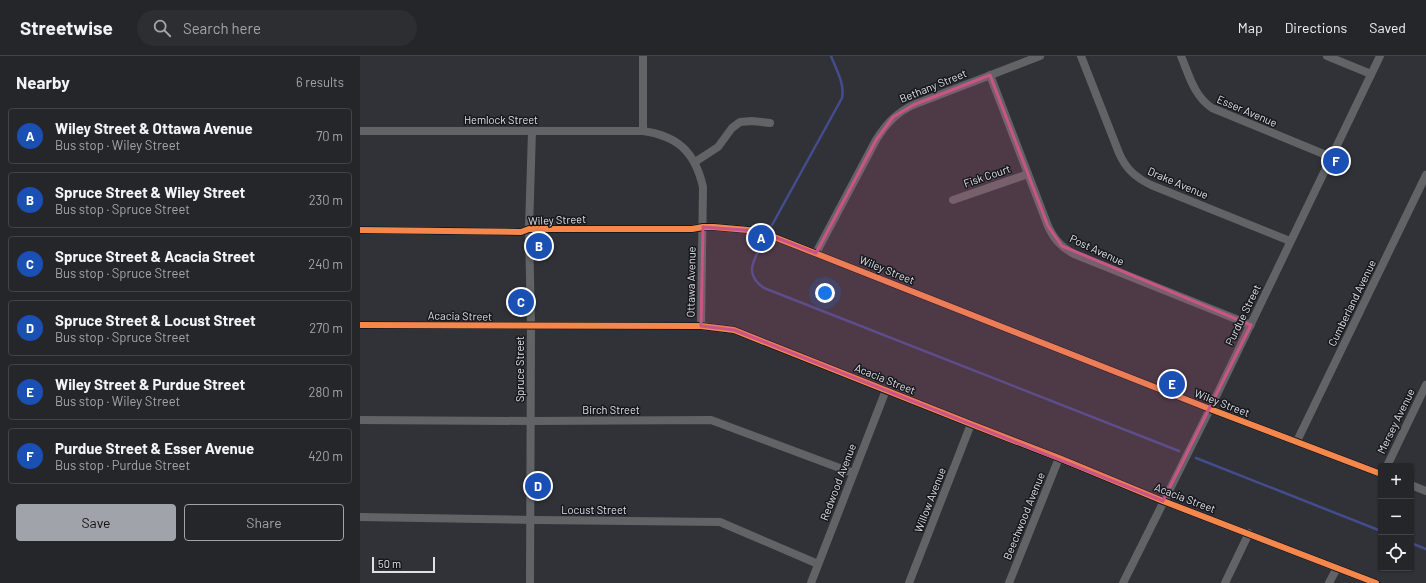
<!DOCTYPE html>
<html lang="en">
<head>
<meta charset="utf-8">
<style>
	body { margin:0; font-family:Barlow,sans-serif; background:#2c2e32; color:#f1f3f6 }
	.controls { position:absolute; right:12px; bottom:12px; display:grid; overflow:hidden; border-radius:4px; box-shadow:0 1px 3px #0004 }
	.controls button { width:36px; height:36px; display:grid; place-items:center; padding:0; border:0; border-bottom:1px solid #414347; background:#24262a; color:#f1f3f6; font:20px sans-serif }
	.scale { position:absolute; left:12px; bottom:10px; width:63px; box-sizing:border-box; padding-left:4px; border:2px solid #dee0e7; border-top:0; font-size:11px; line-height:14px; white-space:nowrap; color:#dee0e7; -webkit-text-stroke:3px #17181d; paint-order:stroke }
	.you { position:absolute; left:465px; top:237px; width:14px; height:14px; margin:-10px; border:3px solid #fff; border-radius:50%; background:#1a73e8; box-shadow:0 0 0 6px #1a73e833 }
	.badge { display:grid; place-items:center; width:26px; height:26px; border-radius:50%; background:#a1a3aa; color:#fff; font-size:13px; font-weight:700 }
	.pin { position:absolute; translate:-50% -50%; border:2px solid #fff; box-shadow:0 1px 4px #0006 }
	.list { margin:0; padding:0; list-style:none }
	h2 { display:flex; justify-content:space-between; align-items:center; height:52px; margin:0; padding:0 16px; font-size:17px }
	h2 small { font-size:13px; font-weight:400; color:#a3a5a8 }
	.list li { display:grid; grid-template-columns:26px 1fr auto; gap:12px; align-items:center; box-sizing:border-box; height:56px; margin:0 8px 8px; padding:0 8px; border:1px solid #414347; border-radius:4px }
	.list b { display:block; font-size:15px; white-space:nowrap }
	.list p { margin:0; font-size:13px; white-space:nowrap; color:#a3a5a8 }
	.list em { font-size:13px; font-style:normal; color:#a3a5a8 }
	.actions { display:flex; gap:8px; padding:12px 16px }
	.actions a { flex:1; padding:9px 0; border:1px solid #a1a3aa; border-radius:4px; text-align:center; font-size:14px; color:#a1a3aa }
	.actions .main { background:#a1a3aa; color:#111 }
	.icon { flex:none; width:22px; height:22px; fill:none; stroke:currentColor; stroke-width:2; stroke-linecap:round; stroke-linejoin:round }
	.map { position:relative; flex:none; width:1066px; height:527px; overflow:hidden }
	header { display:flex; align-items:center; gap:24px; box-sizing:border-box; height:56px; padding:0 20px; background:#24262a; border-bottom:1px solid #414347 }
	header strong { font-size:19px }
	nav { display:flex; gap:22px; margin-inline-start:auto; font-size:14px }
	.search { width:280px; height:36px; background:#2c2e32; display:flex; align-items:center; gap:10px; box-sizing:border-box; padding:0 14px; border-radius:22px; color:#a3a5a8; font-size:15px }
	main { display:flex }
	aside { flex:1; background:#24262a }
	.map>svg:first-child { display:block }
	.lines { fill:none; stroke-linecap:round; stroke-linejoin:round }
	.stream { stroke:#444c8c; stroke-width:2.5 }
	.street { stroke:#626366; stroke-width:8 }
	.cycleway-casing { stroke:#17181d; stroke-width:8 }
	.cycleway { stroke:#f5874c; stroke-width:6 }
	.marked { fill:#ca5485; fill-opacity:0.2; stroke:#ca5485; stroke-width:3; stroke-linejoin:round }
	.labels { text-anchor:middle; stroke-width:3; stroke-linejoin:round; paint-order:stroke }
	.street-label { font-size:11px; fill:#dee0e7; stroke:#17181d }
</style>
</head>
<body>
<header>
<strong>Streetwise</strong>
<div class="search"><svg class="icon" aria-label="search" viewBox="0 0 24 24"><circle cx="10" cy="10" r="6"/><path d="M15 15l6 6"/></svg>Search here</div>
<nav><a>Map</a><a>Directions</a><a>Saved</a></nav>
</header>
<main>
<aside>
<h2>Nearby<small>6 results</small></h2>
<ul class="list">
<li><span class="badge" style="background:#1a4fb4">A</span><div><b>Wiley Street &amp; Ottawa Avenue</b><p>Bus stop · Wiley Street</p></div><em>70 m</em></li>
<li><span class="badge" style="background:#1a4fb4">B</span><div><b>Spruce Street &amp; Wiley Street</b><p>Bus stop · Spruce Street</p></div><em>230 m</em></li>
<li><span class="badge" style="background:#1a4fb4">C</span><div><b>Spruce Street &amp; Acacia Street</b><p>Bus stop · Spruce Street</p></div><em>240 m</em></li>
<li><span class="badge" style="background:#1a4fb4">D</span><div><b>Spruce Street &amp; Locust Street</b><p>Bus stop · Spruce Street</p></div><em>270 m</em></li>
<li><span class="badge" style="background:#1a4fb4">E</span><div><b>Wiley Street &amp; Purdue Street</b><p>Bus stop · Wiley Street</p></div><em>280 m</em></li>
<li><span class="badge" style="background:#1a4fb4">F</span><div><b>Purdue Street &amp; Esser Avenue</b><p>Bus stop · Purdue Street</p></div><em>420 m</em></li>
</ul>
<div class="actions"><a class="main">Save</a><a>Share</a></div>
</aside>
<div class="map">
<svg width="1066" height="527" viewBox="0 0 1066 527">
	<rect width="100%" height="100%" fill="#303238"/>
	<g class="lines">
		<g class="stream">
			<path d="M412 169 482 42C485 28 476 13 471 0"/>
			<path d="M403 186C394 204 383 218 404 232L819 395"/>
			<path d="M836 402 1021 475"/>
			<path d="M1051 487 1066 493"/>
		</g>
		<g class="street">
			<path d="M721 0 759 97C766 113 775 121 791 129L930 185"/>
			<path d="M821 0C829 19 834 40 852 52L971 101"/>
			<path d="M967 0 1011 18"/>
			<path d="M630 19 688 170C694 183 701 191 714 198L891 269"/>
			<path d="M0 75H283C318 80 335 96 343 131L341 270"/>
			<path d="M283 75V0"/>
			<path d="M335 106 358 91 372 72 380 66 392 65 410 67"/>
			<path d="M593 144 668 118"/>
			<path d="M0 174 161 176 169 173H332L343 171H354L399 175 850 353 1021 418"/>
			<path d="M456 197 516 84C526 68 536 57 553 49L680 0"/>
			<path d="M0 269 341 270 374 274 611 368 699 402 803 445 1016 527"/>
			<path d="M0 364 171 365 351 364 493 417"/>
			<path d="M937 385 1066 119"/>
			<path d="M1027 410 1066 329"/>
			<path d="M1051 429 1066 435"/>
			<path d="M0 461 176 464 360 466 458 508"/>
			<path d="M170 527 171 270 169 173 172 75"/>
			<path d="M451 527 526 334"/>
			<path d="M549 527 611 368"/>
			<path d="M649 527 699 402"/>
			<path d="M763 527 850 353 1020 0"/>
			<path d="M865 527 889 477"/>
			<path d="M969 527 977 512"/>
		</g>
		<defs>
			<g id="cycleway">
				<path d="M0 174 161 176 169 173H332L343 171H354L399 175 850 353 1021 418"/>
				<path d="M0 269 341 270 374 274 611 368 699 402 803 445 1016 527"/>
			</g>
		</defs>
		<use href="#cycleway" class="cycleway-casing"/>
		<use href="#cycleway" class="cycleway"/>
	</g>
	<path class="marked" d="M630 19 688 170 702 190 891 269 803 445 374 274 341 270 343 171 399 175 456 197 516 84 533 61 553 49Z"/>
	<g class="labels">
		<g class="street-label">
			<text transform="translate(573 30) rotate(-22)" y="4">Bethany Street</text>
			<text transform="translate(887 55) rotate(23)" y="4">Esser Avenue</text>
			<text x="141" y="68">Hemlock Street</text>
			<text transform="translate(627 120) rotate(-19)" y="4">Fisk Court</text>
			<text transform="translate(818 127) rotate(23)" y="4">Drake Avenue</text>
			<text transform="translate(197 164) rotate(-2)" y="4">Wiley Street</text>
			<text transform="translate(737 194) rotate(25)" y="4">Post Avenue</text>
			<text transform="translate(527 214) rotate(22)" y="4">Wiley Street</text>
			<text transform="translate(331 226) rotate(-89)" y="4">Ottawa Avenue</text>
			<text transform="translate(992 247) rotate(-64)" y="4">Cumberland Avenue</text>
			<text transform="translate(883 259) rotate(-64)" y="4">Purdue Street</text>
			<text transform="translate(100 260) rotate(1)" y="4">Acacia Street</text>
			<text transform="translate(160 313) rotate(-90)" y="4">Spruce Street</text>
			<text transform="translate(525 323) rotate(22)" y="4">Acacia Street</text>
			<text transform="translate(862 347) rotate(21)" y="4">Wiley Street</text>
			<text x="251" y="358">Birch Street</text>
			<text transform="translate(1036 365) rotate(-64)" y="4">Mersey Avenue</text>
			<text transform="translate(478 426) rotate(-69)" y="4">Redwood Avenue</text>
			<text transform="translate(825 442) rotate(21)" y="4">Acacia Street</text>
			<text transform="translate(570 444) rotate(-69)" y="4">Willow Avenue</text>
			<text x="234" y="458">Locust Street</text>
			<text transform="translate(664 460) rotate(-68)" y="4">Beechwood Avenue</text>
		</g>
	</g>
</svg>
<div class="controls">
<button>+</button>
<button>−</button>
<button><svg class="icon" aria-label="locate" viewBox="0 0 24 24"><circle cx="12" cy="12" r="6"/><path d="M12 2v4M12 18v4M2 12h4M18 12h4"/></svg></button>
</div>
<div class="scale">50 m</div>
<div class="you"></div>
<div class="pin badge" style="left:401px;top:182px;background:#1a4fb4">A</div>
<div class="pin badge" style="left:179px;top:190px;background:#1a4fb4">B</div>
<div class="pin badge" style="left:161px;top:246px;background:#1a4fb4">C</div>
<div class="pin badge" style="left:178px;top:430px;background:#1a4fb4">D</div>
<div class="pin badge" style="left:812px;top:328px;background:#1a4fb4">E</div>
<div class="pin badge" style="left:976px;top:105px;background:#1a4fb4">F</div>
</div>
</main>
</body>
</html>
